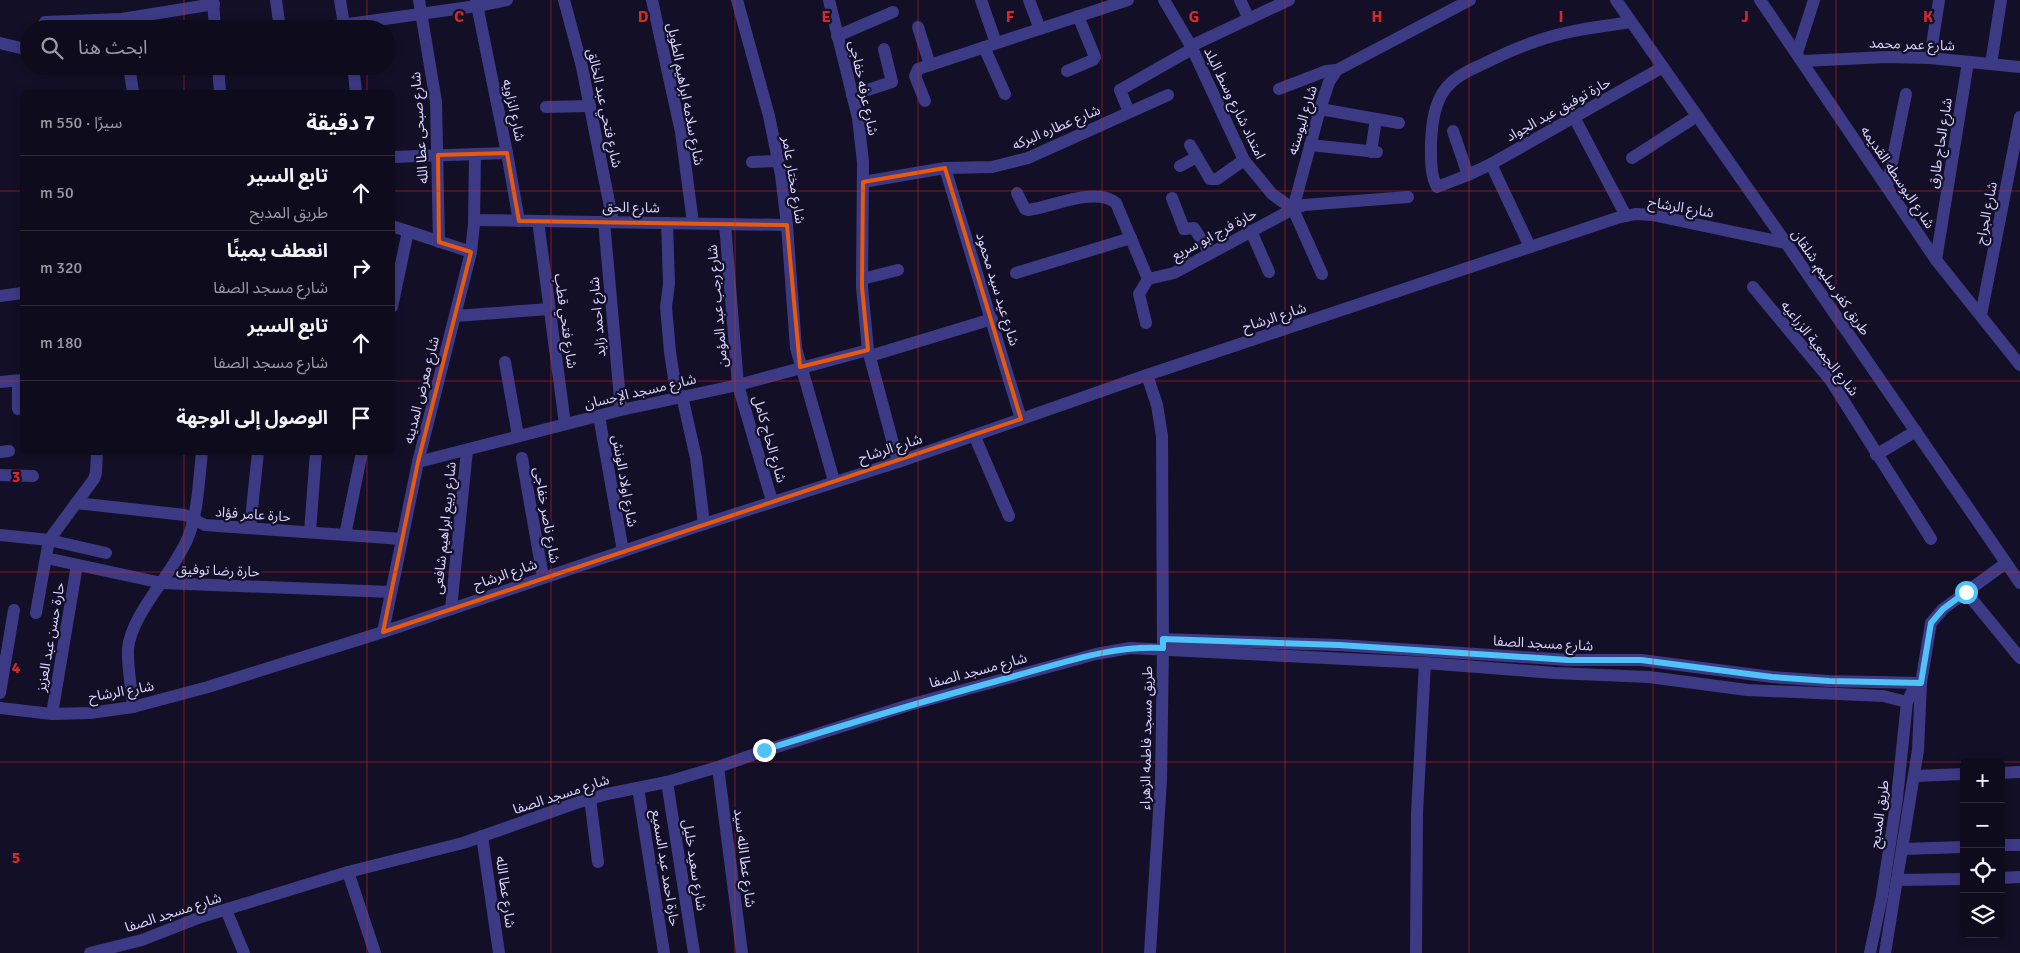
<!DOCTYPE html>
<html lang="ar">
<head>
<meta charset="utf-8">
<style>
	body { margin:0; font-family:Signika,"Noto Sans Arabic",sans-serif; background:#171425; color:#f1f3f6; direction:rtl }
	.controls { position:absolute; right:15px; bottom:15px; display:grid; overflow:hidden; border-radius:8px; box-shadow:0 2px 8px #0003 }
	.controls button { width:45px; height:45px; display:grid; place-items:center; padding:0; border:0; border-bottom:1px solid #2e2b3b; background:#0e0b1c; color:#f1f3f6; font:25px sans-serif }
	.stop { position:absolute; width:15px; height:15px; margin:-11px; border:4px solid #4fc3f7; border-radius:50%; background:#fff }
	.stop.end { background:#4fc3f7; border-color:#fff; box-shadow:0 1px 5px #0008 }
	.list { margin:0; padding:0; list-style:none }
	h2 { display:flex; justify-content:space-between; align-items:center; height:65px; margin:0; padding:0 20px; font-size:21px }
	h2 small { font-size:16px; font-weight:400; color:#9b9ba3 }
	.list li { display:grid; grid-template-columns:32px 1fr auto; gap:15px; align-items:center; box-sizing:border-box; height:75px; padding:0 20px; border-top:1px solid #2e2b3b }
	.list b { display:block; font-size:19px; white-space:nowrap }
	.list p { margin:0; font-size:16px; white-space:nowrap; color:#9b9ba3 }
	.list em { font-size:16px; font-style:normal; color:#9b9ba3 }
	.icon { flex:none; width:28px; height:28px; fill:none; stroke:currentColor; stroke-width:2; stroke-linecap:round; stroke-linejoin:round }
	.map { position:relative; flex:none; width:2020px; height:953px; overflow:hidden; direction:ltr }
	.search { position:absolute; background:#0e0b1c; box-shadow:0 2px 8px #0003; left:20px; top:20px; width:375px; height:55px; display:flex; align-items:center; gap:12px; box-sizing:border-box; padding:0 18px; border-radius:28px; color:#9b9ba3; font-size:19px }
	.panel { position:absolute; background:#0e0b1c; box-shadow:0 2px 8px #0003; left:20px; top:90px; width:375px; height:365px; border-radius:8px; direction:rtl }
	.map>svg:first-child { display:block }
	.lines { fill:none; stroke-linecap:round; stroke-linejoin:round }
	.minor { stroke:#3d3a85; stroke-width:12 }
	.tertiary { stroke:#3d3a85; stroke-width:12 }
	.route { stroke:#4fc3f7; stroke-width:6 }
	.marked { fill:none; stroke:#e8590c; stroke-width:4; stroke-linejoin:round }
	.grid { fill:none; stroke:#d62828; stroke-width:1; stroke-opacity:0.55 }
	.labels { text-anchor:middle; stroke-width:4.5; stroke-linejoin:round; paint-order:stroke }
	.street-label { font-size:14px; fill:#d9d4ff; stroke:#130f26 }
	.grid-label { font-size:16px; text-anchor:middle; font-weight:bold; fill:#d62828; stroke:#130f26; stroke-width:4.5; stroke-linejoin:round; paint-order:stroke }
</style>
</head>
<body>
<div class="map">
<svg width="2020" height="953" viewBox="0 0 2020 953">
	<rect width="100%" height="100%" fill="#130f26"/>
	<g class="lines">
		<g class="minor">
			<path d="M213 0 215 29"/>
			<path d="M276 0 280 29"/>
			<path d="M340 0 344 25"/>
			<path d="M419 0 436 102 439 242"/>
			<path d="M476 0 507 153 519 221"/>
			<path d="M564 0 582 67 613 222"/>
			<path d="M652 0 681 132 693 223"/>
			<path d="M737 0 769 116 781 175 787 225 796 348 834 481"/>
			<path d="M829 0 858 118 863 162 862 287 868 350 898 462"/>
			<path d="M981 0 996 43"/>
			<path d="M1029 0 1040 29"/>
			<path d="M1164 0 1191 46 1244 160 1272 194 1293 209"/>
			<path d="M1240 0 1249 19"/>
			<path d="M1760 0 1936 260 2020 365"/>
			<path d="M1631 22C1600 27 1567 30 1537 41 1518 47 1499 56 1481 65 1469 70 1455 77 1446 88 1434 103 1432 124 1431 142 1431 156 1430 175 1437 187L1468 175 1491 164 1663 67"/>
			<path d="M918 27 930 65"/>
			<path d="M42 29 45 22 122 19 214 4"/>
			<path d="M313 29 477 6 507 0"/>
			<path d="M837 36 893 12"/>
			<path d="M0 43 29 50"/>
			<path d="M1191 46 1289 0"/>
			<path d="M984 47 1005 94"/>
			<path d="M1797 53 1814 0"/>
			<path d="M1930 58 1939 0"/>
			<path d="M1802 61 1887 57 1930 58 2020 67"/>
			<path d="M1991 64 2001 0"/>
			<path d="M129 66 133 92"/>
			<path d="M218 66 220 92"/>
			<path d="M353 66 356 92"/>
			<path d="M1067 71 1093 60 1095 57 1078 16"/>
			<path d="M1279 89 1326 71 1337 70"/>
			<path d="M852 95 892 82 884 49"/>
			<path d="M925 101 915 76 918 69 1128 0"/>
			<path d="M546 107 590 106"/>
			<path d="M1320 109 1399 123"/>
			<path d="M1129 112 1120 90 1192 49"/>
			<path d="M1574 117 1626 216"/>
			<path d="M1453 131 1468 175"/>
			<path d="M1190 145 1210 179H1217L1244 160"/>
			<path d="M1310 145 1377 152"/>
			<path d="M1371 152 1376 119"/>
			<path d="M392 157 507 153"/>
			<path d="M1632 158 1697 116"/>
			<path d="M752 162 778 161"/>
			<path d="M1491 164 1530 247"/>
			<path d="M1180 166 1197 157"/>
			<path d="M945 168 1021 419"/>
			<path d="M863 182 945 168 992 167 1028 158 1168 95"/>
			<path d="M1887 187 1906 94"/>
			<path d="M1017 193 1025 209 1028 210C1052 207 1096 186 1116 203L1148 279 1139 294 1146 323"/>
			<path d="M1172 198 1184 229 1194 228 1210 253"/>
			<path d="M1293 209 1320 109 1329 82 1337 70 1470 0"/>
			<path d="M1293 209 1322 274"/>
			<path d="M474 220 787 225"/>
			<path d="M538 221 565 424"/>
			<path d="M604 222 621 410"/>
			<path d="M667 223 669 284 666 307 670 352 677 398"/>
			<path d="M725 224 738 385 772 501"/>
			<path d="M392 226 471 252"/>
			<path d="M1251 231 1269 272"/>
			<path d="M1936 260 1968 62"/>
			<path d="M1016 273 1131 238"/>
			<path d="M862 279 898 270"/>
			<path d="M1148 279 1174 273 1293 209 1304 205 1408 197"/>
			<path d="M1753 287 1831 381 1931 539"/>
			<path d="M0 296 22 293"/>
			<path d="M392 307 408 231"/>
			<path d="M1981 315 2020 117"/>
			<path d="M455 316 549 309"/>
			<path d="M870 356 992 319"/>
			<path d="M505 362 518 436"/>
			<path d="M1147 375 1157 405 1162 436 1163 649 1161 780 1150 953"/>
			<path d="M18 381V409"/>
			<path d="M0 382 22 380"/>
			<path d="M682 396 696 458 704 524"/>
			<path d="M599 416 623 551"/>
			<path d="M974 435 1009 516"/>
			<path d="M0 452 9 451"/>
			<path d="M1876 455 1916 431"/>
			<path d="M522 458 543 577"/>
			<path d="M418 462 621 410 738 385 868 350"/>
			<path d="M0 475 33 476"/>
			<path d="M76 503 185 515 205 525 402 539"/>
			<path d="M250 528 258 452"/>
			<path d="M310 532 316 452"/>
			<path d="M0 535 49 540 106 553"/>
			<path d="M345 535 362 452"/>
			<path d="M46 558 162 583 391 592"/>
			<path d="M1966 592 2020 658"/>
			<path d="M451 609 467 450"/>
			<path d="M36 613 49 540 94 479 96 473 97 452"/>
			<path d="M383 632 418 462 471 252 474 224 475 154"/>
			<path d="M1163 639 1339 645 1569 660H1641L1772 677 1829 681 1921 683"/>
			<path d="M0 693 14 610"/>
			<path d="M133 707C132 688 127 668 128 649 131 613 175 572 189 535 198 510 199 479 202 452"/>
			<path d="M0 708 52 714 90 713 133 707 208 687 383 632 704 524 898 462 1147 375 1617 218 1635 214 1652 215 1786 243"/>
			<path d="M52 714 77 565"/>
			<path d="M718 767 742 953"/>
			<path d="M2001 773 2020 772"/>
			<path d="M1915 776 1964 774"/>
			<path d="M667 782 694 953"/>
			<path d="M638 788 664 953"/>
			<path d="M590 798 598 862"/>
			<path d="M482 836 499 953"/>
			<path d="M2001 845H2020"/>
			<path d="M1903 849 1964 847"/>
			<path d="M348 872 375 953"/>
			<path d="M2001 878 2020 877"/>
			<path d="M1897 880 1964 879"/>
			<path d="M226 910 244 953"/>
			<path d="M90 953 142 940 201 917 348 872 463 843 576 803 607 794 667 782 718 767 764 751 909 705 1096 654 1130 648 1425 663 1555 673 1649 677 1747 690 1883 696 1907 702"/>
			<path d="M1416 953 1417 813 1425 663"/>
			<path d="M1870 953 1882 896 1897 798 1907 702 1914 688 1921 683"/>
			<path d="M1885 953 1918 750 1921 683 1931 623 1943 609 2006 563"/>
		</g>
		<path class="tertiary" d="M1616 0 1786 243 2020 583"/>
	</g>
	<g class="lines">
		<path class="route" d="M764 750C847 724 931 699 1015 676 1063 663 1112 645 1163 648V639L1339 645 1568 660H1641L1772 677 1829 681 1921 683 1931 623 1943 609 1966 592"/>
	</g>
	<path class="marked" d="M507 153 519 221 787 225 800 367 868 350 862 287 863 182 945 168 1021 419 383 632 418 462 471 252 439 242 438 155Z"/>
	<path class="grid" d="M184 0V29M367 0V29M551 0V953M735 0V953M918 0V953M1102 0V953M1285 0V953M1469 0V953M1653 0V953M1836 0V953M184 66V92M367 66V92M0 191H22M392 191H2020M0 381H22M392 381H2020M184 452V953M367 452V953M0 572H2020M0 762H1964M2001 762H2020"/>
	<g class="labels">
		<g class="street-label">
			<text transform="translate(1912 44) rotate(2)" y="5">شارع عمر محمد</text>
			<text transform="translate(864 88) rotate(78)" y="5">شارع عرفه خفاجى</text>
			<text transform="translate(686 94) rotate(79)" y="5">شارع سلامه ابراهيم الطويل</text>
			<text transform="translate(1235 103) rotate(64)" y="5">امتداد شارع وسط البلد</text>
			<text transform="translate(605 108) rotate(78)" y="5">شارع فتحي عبد الخالق</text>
			<text transform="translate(1558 109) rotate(-29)" y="5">حارة توفيق عبد الجواد</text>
			<text transform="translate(514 110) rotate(78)" y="5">شارع الزاويه</text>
			<text transform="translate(1302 120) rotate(-73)" y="5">شارع البوسته</text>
			<text transform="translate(1056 127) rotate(-23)" y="5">شارع عطاره البركه</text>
			<text transform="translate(419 128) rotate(-94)" y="5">شارع صبحى عطا الله</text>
			<text transform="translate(1940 143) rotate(-81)" y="5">شارع الحاج طارق</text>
			<text transform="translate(1898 177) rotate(56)" y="5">شارع البوسطه القديمه</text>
			<text transform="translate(794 180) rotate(81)" y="5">شارع مختار عامر</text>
			<text transform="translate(631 207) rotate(1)" y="5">شارع الحق</text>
			<text transform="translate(1681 207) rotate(10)" y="5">شارع الرشاح</text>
			<text transform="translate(1986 213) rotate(-79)" y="5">شارع الجراج</text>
			<text transform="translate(1214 234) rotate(-28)" y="5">حارة فرج ابو سريع</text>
			<text transform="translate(1831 282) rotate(55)" y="5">طريق كفر سليم, شلقان</text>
			<text transform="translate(998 289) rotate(73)" y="5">شارع عيد سيد محمود</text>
			<text transform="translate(717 306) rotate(-95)" y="5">شارع رجب عبد المؤمن</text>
			<text transform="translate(597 317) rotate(-95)" y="5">شارع احمد زايد</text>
			<text transform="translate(1274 317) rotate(-18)" y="5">شارع الرشاح</text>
			<text transform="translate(566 321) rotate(82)" y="5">شارع فتحي قطب</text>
			<text transform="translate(1820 348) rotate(52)" y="5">شارع الجمعية الزراعيه</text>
			<text transform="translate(421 390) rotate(-76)" y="5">شارع معرض المدينه</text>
			<text transform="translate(640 391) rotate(-13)" y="5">شارع مسجد الإحسان</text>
			<text transform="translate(770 439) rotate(74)" y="5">شارع الحاج كامل</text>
			<text transform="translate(890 448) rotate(-18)" y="5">شارع الرشاح</text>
			<text transform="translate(625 481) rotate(80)" y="5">شارع اولاد الونش</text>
			<text transform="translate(253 514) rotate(4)" y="5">حارة عامر فؤاد</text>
			<text transform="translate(547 515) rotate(80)" y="5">شارع ناصر خفاجى</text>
			<text transform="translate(444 528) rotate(-84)" y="5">شارع ربيع ابراهيم شافعى</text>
			<text transform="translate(218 570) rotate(2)" y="5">حارة رضا توفيق</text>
			<text transform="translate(505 574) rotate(-19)" y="5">شارع الرشاح</text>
			<text transform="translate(50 637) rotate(-80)" y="5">حارة حسن عبد العزيز</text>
			<text transform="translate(1543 643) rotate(3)" y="5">شارع مسجد الصفا</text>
			<text transform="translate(978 670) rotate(-15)" y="5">شارع مسجد الصفا</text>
			<text transform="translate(121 691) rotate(-10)" y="5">شارع الرشاح</text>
			<text transform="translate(1146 738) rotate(-89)" y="5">طريق مسجد فاطمه الزهراء</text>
			<text transform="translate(561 794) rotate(-18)" y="5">شارع مسجد الصفا</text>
			<text transform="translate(1879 814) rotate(-82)" y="5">طريق المدبح</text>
			<text transform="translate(745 858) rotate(83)" y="5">شارع عطا الله سيد</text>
			<text transform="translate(695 865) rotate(81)" y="5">شارع سعيد خليل</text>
			<text transform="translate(666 868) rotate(81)" y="5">حارة احمد عبد السميع</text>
			<text transform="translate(506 892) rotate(82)" y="5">شارع عطا الله</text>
			<text transform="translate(173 912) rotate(-18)" y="5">شارع مسجد الصفا</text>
		</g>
	</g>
	<g class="grid-label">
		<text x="459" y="22">C</text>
		<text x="643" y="22">D</text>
		<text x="826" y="22">E</text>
		<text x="1010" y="22">F</text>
		<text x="1194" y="22">G</text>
		<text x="1377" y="22">H</text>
		<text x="1561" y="22">I</text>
		<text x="1745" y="22">J</text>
		<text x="1928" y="22">K</text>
		<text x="16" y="482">3</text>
		<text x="16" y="673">4</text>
		<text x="16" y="863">5</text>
	</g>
</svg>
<div class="controls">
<button>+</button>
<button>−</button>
<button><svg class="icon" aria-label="locate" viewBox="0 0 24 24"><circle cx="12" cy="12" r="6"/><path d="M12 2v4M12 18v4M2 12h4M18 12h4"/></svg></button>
<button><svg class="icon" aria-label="layers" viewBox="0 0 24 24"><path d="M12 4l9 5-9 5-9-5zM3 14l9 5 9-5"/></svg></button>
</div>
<div class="stop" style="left:1966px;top:592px"></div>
<div class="stop end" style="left:764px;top:750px"></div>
<div class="search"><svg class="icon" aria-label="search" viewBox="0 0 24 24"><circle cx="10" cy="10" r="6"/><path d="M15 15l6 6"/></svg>ابحث هنا</div>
<section class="panel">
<h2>7 دقيقة<small>سيرًا · 550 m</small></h2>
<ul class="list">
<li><svg class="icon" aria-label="ahead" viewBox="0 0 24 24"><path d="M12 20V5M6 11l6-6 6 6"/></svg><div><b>تابع السير</b><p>طريق المدبح</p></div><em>50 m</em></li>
<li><svg class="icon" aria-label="right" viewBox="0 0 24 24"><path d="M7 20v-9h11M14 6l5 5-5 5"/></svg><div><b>انعطف يمينًا</b><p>شارع مسجد الصفا</p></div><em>320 m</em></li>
<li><svg class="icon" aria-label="ahead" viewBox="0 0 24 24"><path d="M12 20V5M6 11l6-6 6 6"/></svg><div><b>تابع السير</b><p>شارع مسجد الصفا</p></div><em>180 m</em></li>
<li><svg class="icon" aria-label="arrive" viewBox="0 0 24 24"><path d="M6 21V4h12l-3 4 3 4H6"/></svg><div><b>الوصول إلى الوجهة</b></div></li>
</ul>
</section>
</div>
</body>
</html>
